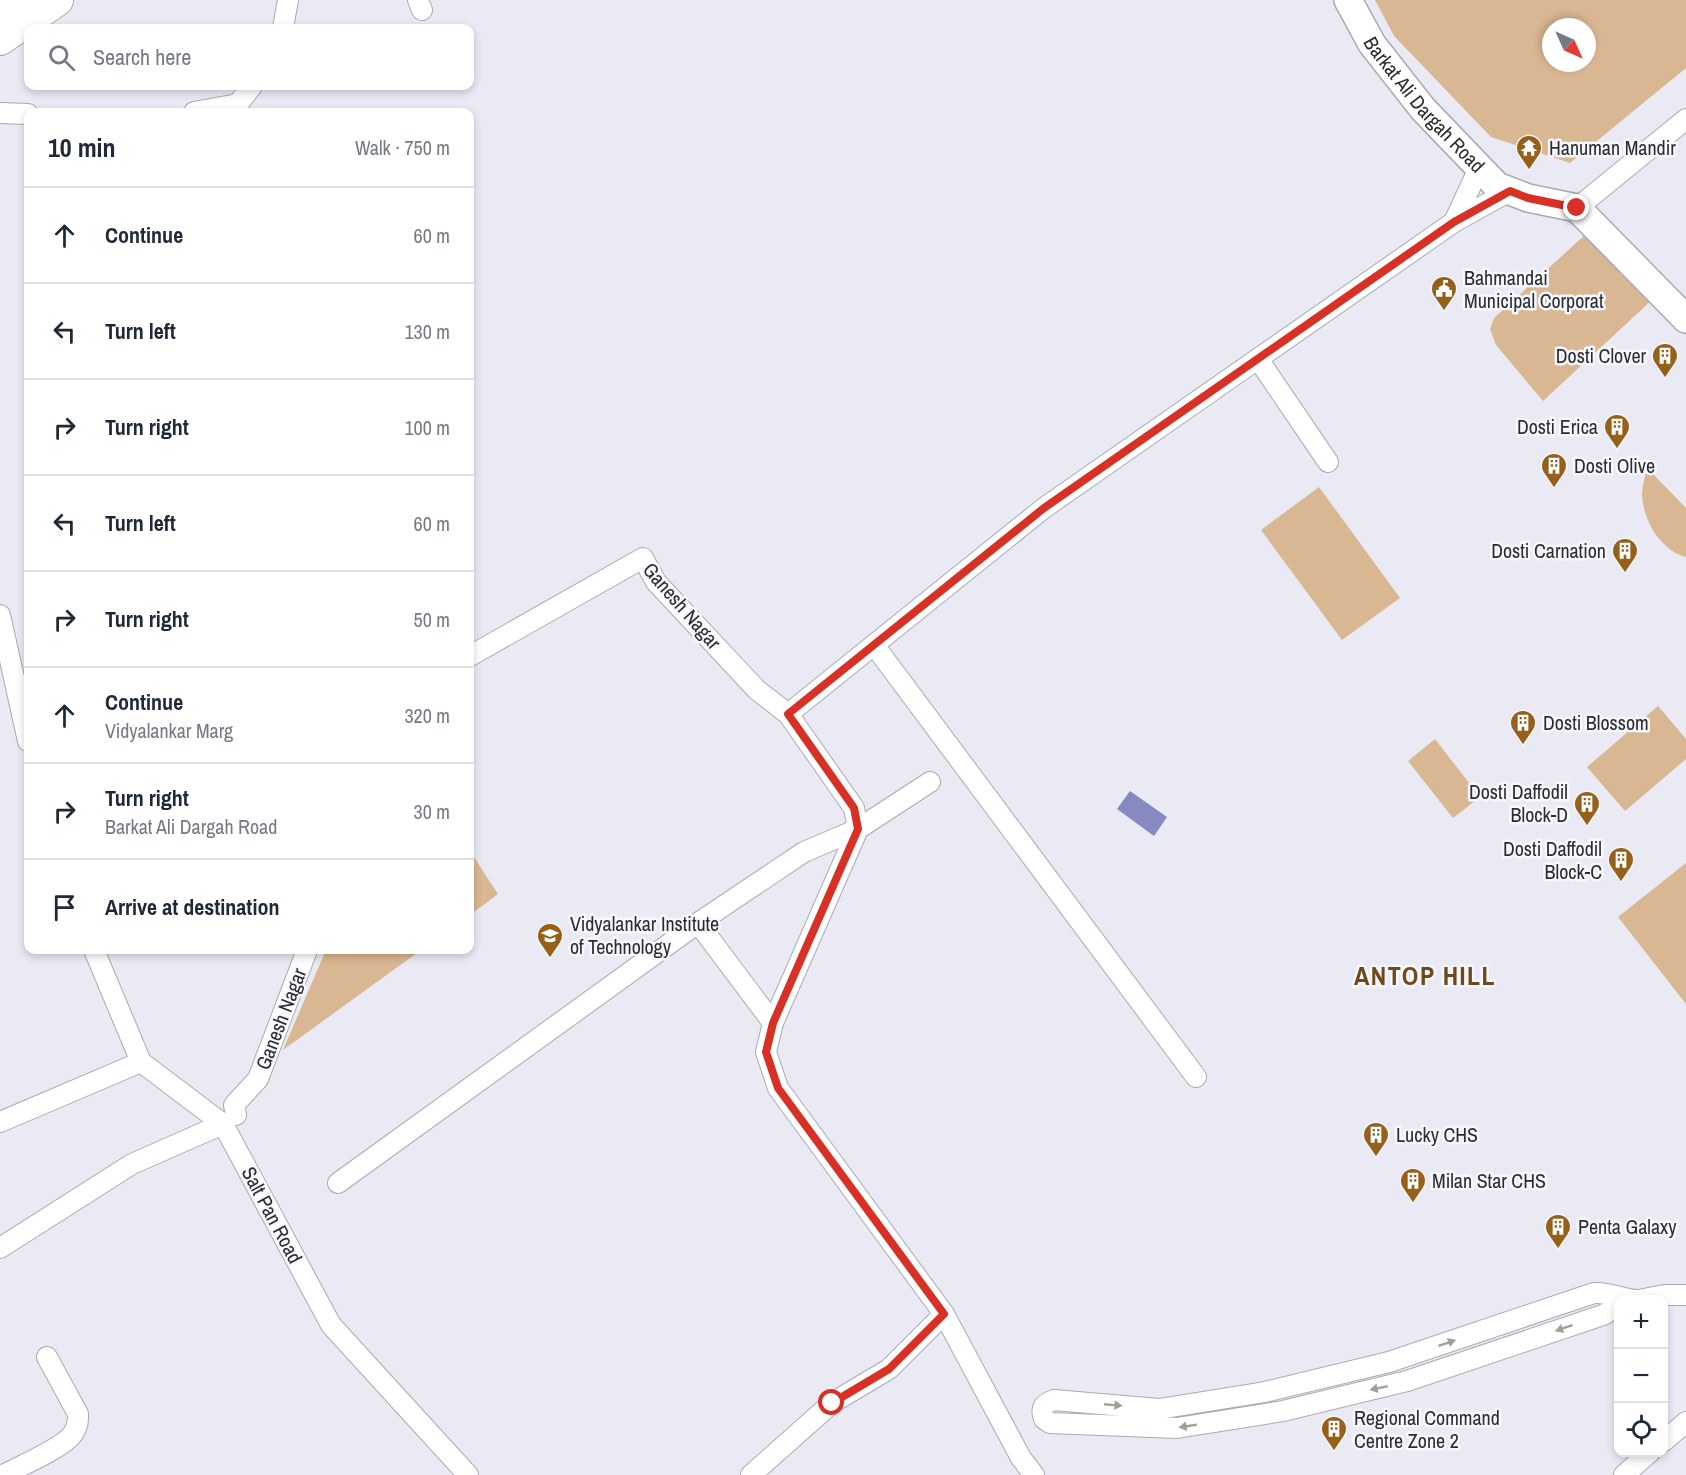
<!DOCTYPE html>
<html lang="en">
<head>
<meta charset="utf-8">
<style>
	body { margin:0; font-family:"Archivo Narrow",sans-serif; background:#f2f2f3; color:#1f2937 }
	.controls { position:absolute; right:18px; bottom:18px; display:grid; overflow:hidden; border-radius:12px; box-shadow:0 3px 9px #0003 }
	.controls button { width:54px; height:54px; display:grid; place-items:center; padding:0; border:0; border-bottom:2px solid #e0e1e3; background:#fff; color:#1f2937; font:30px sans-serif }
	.compass { position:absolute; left:1542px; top:18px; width:54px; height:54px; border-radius:50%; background:#fff; box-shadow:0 3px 9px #0003; rotate:135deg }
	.stop { position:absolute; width:18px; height:18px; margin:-14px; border:4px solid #d93025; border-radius:50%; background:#fff }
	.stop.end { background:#d93025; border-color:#fff; box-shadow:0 2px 6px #0008 }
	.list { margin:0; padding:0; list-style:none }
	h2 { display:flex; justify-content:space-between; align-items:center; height:78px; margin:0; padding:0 24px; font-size:26px }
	h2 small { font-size:20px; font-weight:400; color:#747a83 }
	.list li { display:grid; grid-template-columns:39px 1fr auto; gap:18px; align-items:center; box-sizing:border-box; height:96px; padding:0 24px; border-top:2px solid #e0e1e3 }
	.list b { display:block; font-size:22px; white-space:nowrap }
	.list p { margin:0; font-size:20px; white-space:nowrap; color:#747a83 }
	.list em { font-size:20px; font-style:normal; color:#747a83 }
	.icon { flex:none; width:33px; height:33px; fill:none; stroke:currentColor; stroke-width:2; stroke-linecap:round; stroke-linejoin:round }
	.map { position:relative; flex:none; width:1686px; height:1475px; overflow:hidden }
	.search { position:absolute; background:#fff; box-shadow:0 3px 9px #0003; left:24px; top:24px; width:450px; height:66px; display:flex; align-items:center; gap:15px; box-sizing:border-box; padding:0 21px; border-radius:12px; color:#747a83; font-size:22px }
	.panel { position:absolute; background:#fff; box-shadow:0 3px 9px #0003; left:24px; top:108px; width:450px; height:846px; border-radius:12px }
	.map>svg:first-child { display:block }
	.green { fill:#dab793; fill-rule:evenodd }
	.water { fill:#878ac1 }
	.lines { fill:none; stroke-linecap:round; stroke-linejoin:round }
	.minor-casing { stroke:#a9aab4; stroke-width:22 }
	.secondary-casing { stroke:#a9aab4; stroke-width:30 }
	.primary-casing { stroke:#a9aab4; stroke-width:34 }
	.minor { stroke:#fff; stroke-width:20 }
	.secondary { stroke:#fff; stroke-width:27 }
	.primary { stroke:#fff; stroke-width:32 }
	.oneway { fill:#a0a0a1 }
	.route { stroke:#d93025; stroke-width:8 }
	.labels { text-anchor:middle; stroke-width:5; stroke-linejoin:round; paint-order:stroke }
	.street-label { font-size:20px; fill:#2b2c2f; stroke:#f7f8fe }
	.poi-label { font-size:20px; fill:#2b2c2f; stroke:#f7f8fe; text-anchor:start }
	.district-label { font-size:26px; font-weight:bold; letter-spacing:1.5px; fill:#6f491a; stroke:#f7f8fe }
</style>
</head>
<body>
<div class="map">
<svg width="1686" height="1475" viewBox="0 0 1686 1475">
	<rect width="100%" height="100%" fill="#e9eaf4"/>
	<g class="green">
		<path d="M1375 0H1686V68L1570 163 1491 137 1394 36ZM1551 27H1587V63H1551Z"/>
		<path d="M1587 233 1653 299 1543 401 1496 345 1490 329 1494 318Z"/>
		<path d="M1647 468 1686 508V557C1660 550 1644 521 1642 496 1642 487 1645 477 1647 468Z"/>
		<path d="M1319 487 1400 598 1342 640 1261 530Z"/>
		<path d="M1658 706 1686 739V759L1625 811 1587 767Z"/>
		<path d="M1435 739 1480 797 1453 818 1408 761Z"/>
		<path d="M470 851 498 894 470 915Z"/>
		<path d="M1686 863V1004L1618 917Z"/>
		<path d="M326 950H421L283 1050Z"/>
	</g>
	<path class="water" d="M1130 791 1167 817 1154 836 1117 809Z"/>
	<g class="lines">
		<defs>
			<g id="minor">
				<path d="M418 0 422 10"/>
				<path d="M283 28 288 0"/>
				<path d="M194 112 238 104 252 86"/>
				<path d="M0 113 28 114"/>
				<path d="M1577 208 1686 119"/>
				<path d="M1454 222 1480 166"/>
				<path d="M1258 359 1328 462"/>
				<path d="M0 615 28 741"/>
				<path d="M874 645 1196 1077"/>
				<path d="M470 656 643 558 656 582 757 690 788 714 854 808 858 829 773 1023 766 1052 778 1088 944 1314 1021 1458 1034 1475"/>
				<path d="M788 714 1044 508 1454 222 1510 191"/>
				<path d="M698 923 773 1023"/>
				<path d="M94 950 141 1062 223 1124 331 1325 468 1475"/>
				<path d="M236 1115 234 1105 258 1079 307 950"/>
				<path d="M0 1122 141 1062"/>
				<path d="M338 1183 698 923 804 852 858 829 930 782"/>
				<path d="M0 1248 132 1164 223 1124"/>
				<path d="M1639 1300 1664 1295H1686"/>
				<path d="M1618 1306 1603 1315 1407 1381 1283 1411 1177 1428 1050 1423 1044 1419C1040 1408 1043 1404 1054 1400L1159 1409 1265 1392 1389 1362 1594 1293C1611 1292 1620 1299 1636 1300"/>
				<path d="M1664 1441 1686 1422"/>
				<path d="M3 1475C20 1466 66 1447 74 1432 78 1426 78 1421 78 1414L47 1357"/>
				<path d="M751 1475 832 1403 889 1369 944 1314"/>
				<path d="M1624 1475 1650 1452"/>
			</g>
			<g id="secondary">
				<path id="s1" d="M1348 0 1372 44 1423 109 1497 186 1528 198 1577 208 1686 319"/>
			</g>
			<g id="primary">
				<path d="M0 11 17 0"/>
				<path d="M0 39 57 0"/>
			</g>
		</defs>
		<use href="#minor" class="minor-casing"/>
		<use href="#secondary" class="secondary-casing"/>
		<use href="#primary" class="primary-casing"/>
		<use href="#minor" class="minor"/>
		<use href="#secondary" class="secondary"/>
		<use href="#primary" class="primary"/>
	</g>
	<defs><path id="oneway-solid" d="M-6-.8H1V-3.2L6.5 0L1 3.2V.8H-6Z" transform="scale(1.5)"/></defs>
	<g class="oneway">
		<use href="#oneway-solid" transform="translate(1564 1328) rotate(161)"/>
		<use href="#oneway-solid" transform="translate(1447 1343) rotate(-19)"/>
		<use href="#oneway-solid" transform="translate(1379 1388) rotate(168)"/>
		<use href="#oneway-solid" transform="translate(1113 1405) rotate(5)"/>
		<use href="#oneway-solid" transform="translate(1188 1426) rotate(171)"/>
	</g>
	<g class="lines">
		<path class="route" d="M832 1403 889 1369 944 1314 778 1088 766 1052 773 1023 858 829 854 808 788 714 1044 508 1454 222 1510 191 1528 198 1577 208"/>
	</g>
	<defs>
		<symbol id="temple-pin" viewBox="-11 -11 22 30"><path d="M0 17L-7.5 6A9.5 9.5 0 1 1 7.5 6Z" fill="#966018" stroke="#f7f8fe"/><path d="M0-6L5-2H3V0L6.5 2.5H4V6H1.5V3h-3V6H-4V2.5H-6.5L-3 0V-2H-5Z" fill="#fff"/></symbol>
		<symbol id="civic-pin" viewBox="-11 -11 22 30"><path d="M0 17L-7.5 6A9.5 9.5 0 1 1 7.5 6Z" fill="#966018" stroke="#f7f8fe"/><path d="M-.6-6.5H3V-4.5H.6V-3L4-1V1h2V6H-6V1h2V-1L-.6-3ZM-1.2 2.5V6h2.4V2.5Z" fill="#fff"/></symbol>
		<symbol id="building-pin" viewBox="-11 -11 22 30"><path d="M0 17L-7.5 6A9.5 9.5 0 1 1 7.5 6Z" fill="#966018" stroke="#f7f8fe"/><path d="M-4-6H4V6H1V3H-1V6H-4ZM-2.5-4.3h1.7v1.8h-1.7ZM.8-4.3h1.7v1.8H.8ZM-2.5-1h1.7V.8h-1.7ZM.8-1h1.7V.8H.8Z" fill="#fff"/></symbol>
		<symbol id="university-pin" viewBox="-11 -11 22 30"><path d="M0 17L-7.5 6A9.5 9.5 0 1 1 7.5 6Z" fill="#966018" stroke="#f7f8fe"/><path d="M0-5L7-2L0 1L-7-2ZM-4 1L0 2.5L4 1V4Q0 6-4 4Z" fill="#fff"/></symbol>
	</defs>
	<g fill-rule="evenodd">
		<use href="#temple-pin" x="1514" y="133" width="30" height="40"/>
		<use href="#civic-pin" x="1429" y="274" width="30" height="40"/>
		<use href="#building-pin" x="1650" y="341" width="30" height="40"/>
		<use href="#building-pin" x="1602" y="412" width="30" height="40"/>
		<use href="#building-pin" x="1539" y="451" width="30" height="40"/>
		<use href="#building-pin" x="1610" y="536" width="30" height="40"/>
		<use href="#building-pin" x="1508" y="708" width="30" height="40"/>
		<use href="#building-pin" x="1572" y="789" width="30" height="40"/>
		<use href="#building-pin" x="1606" y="845" width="30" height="40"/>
		<use href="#university-pin" x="535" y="921" width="30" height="40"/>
		<use href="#building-pin" x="1361" y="1120" width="30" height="40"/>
		<use href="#building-pin" x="1398" y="1166" width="30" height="40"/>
		<use href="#building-pin" x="1543" y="1212" width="30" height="40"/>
		<use href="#building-pin" x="1319" y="1414" width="30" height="40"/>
	</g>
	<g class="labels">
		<g class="street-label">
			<text dy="7" stroke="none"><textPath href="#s1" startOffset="130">Barkat Ali Dargah Road</textPath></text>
			<text transform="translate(682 606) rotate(49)" y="7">Ganesh Nagar</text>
			<text transform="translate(281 1019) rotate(-69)" y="7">Ganesh Nagar</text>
			<text transform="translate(272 1215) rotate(62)" y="7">Salt Pan Road</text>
		</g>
		<g class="poi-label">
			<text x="1549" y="155">Hanuman Mandir</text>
			<text x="1464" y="285">Bahmandai<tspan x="1464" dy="23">Municipal Corporat</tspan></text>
			<text x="1646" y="363" text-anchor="end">Dosti Clover</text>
			<text x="1598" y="434" text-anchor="end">Dosti Erica</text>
			<text x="1574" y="473">Dosti Olive</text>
			<text x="1606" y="558" text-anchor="end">Dosti Carnation</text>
			<text x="1543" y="730">Dosti Blossom</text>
			<text x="1568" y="799" text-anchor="end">Dosti Daffodil<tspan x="1568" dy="23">Block-D</tspan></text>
			<text x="1602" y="856" text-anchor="end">Dosti Daffodil<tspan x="1602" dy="23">Block-C</tspan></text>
			<text x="570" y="931">Vidyalankar Institute<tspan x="570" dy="23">of Technology</tspan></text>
			<text x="1396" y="1142">Lucky CHS</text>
			<text x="1432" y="1188">Milan Star CHS</text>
			<text x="1578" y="1234">Penta Galaxy</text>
			<text x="1354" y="1425">Regional Command<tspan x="1354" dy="23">Centre Zone 2</tspan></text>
		</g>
		<g class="district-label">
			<text x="1425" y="985">ANTOP HILL</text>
		</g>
	</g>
</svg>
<div class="controls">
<button>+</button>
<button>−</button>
<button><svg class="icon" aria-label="locate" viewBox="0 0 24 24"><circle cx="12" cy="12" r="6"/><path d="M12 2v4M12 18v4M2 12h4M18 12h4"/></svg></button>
</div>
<svg class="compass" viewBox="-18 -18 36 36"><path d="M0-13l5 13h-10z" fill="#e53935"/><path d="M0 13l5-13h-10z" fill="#747a83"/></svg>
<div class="stop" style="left:832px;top:1403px"></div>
<div class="stop end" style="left:1577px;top:208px"></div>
<div class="search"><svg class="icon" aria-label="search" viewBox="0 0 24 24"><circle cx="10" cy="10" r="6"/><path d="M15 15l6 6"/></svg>Search here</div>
<section class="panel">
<h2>10 min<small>Walk · 750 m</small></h2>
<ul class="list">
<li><svg class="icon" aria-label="ahead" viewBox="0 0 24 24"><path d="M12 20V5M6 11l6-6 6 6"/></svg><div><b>Continue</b></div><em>60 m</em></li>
<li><svg class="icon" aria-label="left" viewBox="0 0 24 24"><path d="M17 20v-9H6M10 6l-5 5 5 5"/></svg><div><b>Turn left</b></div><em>130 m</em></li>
<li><svg class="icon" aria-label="right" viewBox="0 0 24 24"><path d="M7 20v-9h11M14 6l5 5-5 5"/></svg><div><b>Turn right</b></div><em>100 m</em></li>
<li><svg class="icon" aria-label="left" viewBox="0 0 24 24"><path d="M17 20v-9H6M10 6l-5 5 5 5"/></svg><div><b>Turn left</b></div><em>60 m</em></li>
<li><svg class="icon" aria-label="right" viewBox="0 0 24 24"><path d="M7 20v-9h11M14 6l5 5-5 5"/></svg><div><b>Turn right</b></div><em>50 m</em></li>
<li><svg class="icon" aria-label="ahead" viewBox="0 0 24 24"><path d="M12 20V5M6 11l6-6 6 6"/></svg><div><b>Continue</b><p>Vidyalankar Marg</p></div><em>320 m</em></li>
<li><svg class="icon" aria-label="right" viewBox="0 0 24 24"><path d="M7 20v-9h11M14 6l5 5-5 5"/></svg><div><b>Turn right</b><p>Barkat Ali Dargah Road</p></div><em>30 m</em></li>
<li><svg class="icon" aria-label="arrive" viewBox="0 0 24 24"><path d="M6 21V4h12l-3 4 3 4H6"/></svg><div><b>Arrive at destination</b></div></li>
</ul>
</section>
</div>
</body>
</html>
